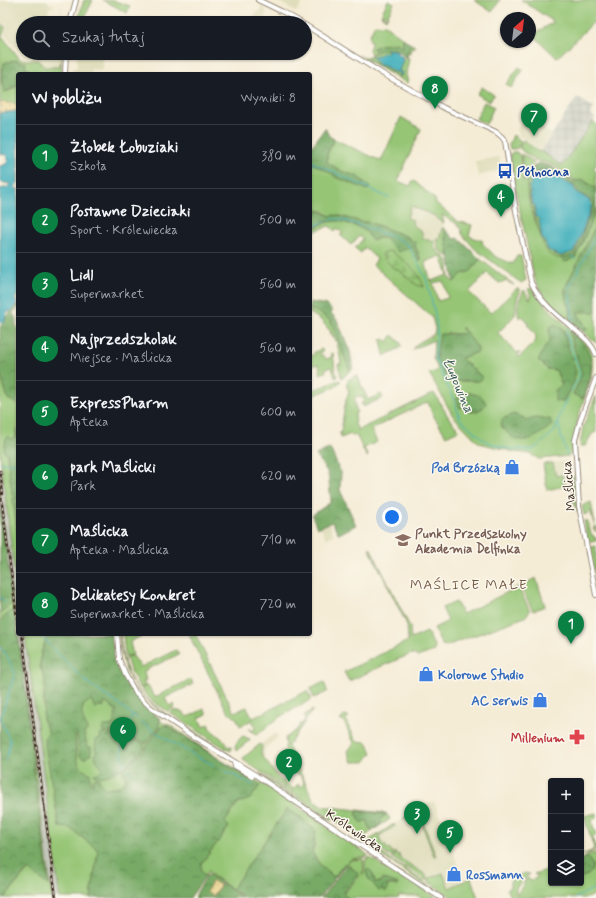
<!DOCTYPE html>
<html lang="pl">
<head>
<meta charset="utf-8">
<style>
	body { margin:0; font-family:Mynerve,sans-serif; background:#20242c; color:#f1f3f6 }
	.controls { position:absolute; right:12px; bottom:12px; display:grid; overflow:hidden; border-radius:4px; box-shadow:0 1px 3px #0004 }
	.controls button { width:36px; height:36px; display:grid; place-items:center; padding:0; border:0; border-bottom:1px solid #363941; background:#171b24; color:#f1f3f6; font:20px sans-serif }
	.compass { position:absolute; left:500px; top:12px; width:36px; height:36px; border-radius:50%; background:#171b24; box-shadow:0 1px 3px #0004; rotate:28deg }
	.you { position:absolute; left:392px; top:517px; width:14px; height:14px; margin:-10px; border:3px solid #fff; border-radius:50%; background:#1a73e8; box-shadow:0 0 0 6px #1a73e833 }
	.badge { display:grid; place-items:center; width:26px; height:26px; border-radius:50%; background:#0b8043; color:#fff; font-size:13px; font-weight:700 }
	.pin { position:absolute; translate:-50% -33px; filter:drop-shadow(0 1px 2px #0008) }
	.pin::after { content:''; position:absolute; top:21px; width:14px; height:12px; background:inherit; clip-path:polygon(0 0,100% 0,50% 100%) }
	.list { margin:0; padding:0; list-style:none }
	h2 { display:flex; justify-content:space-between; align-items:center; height:52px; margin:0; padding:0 16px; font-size:17px }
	h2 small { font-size:13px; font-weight:400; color:#9ea1a6 }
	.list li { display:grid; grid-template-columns:26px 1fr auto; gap:12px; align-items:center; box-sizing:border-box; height:64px; padding:0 16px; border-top:1px solid #363941 }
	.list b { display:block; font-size:15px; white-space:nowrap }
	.list p { margin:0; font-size:13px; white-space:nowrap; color:#9ea1a6 }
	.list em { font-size:13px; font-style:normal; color:#9ea1a6 }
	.icon { flex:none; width:22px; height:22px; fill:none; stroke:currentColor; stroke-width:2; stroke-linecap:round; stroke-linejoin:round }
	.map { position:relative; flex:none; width:596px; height:898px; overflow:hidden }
	.search { position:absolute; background:#171b24; box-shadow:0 1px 3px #0004; left:16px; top:16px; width:296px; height:44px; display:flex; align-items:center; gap:10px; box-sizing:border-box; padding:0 14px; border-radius:22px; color:#9ea1a6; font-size:15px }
	.panel { position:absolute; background:#171b24; box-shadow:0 1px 3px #0004; left:16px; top:72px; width:296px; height:564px; border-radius:4px }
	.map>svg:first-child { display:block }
	.built { fill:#dfddbb }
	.industrial { fill:url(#industrial-grid) }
	.railway { fill:#c3c6b9 }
	.green { fill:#95c574; stroke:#687849; fill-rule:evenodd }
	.forest { fill:url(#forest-crowns); stroke:#5a6a42 }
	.wetland { fill:url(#wetland-marsh); stroke:#687849; fill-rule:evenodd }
	.sand { fill:url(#sand-dots); stroke:#94825e }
	.water { fill:#40afbb; stroke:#3e6c6c }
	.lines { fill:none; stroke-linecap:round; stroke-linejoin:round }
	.stream { stroke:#40afbb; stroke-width:1 }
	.minor-casing { stroke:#988b7a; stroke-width:6 }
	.minor { stroke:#fff; stroke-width:4 }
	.rail-casing { stroke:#3b2a1e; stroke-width:2.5 }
	.rail { stroke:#fbf7ec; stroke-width:1; stroke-dasharray:3; stroke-linecap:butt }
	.labels { text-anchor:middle; stroke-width:3; stroke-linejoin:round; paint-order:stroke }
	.transit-label { font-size:13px; font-weight:bold; fill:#164399; stroke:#fbf7ec; text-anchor:start }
	.shop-label { font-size:13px; font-weight:bold; fill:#366cbe; stroke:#fbf7ec; text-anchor:end }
	.street-label { font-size:13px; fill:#3b2a1e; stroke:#fbf7ec }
	.education-label { font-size:13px; font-weight:bold; fill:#785e54; stroke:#fbf7ec; text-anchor:start }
	.health-label { font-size:13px; font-weight:bold; fill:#be3a42; stroke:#fbf7ec; text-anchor:end }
	.water-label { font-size:14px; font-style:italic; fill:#3d5f5d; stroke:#fbf7ec }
	.neighbourhood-label { font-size:14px; letter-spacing:1px; fill:#71563f; stroke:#fbf7ec }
</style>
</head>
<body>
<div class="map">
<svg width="596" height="898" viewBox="0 0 596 898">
	<defs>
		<pattern id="industrial-grid" width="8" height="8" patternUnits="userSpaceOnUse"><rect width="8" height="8" fill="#c3c6b9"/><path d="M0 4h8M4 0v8" fill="none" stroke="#a8aa9f"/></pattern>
		<pattern id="forest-crowns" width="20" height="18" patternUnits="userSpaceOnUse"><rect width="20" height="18" fill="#78aa66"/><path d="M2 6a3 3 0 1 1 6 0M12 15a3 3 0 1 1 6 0" fill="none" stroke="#648b53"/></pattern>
		<pattern id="wetland-marsh" width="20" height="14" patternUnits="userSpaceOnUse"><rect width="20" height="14" fill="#95c574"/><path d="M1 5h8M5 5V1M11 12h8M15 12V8" fill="none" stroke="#7ba05f"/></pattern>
		<pattern id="sand-dots" width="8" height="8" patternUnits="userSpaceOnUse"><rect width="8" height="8" fill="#eeda9e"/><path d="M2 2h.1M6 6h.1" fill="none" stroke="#cdbb88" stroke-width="1.8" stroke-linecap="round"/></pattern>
	</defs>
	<rect width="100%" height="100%" fill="#fbf7ec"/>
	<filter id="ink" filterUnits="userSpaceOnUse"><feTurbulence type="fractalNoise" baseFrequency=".025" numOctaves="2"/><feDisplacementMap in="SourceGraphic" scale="8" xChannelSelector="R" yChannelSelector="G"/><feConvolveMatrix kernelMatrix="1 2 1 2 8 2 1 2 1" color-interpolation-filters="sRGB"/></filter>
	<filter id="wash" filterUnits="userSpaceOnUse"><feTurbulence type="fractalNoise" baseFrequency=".012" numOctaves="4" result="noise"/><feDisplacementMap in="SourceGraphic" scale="16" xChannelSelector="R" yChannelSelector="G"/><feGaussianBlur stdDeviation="0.9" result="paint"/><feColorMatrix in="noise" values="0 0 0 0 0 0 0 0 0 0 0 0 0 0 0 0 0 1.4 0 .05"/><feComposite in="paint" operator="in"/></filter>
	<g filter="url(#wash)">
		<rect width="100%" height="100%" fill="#f5ecd6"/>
		<g class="built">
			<path d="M0 0H48L47 1 50 4 62 6 59 23 61 6 54 5 53 7H49L48 17 43 15 41 23H23V53H60L61 67H44L38 61 21 60 23 57 4 34 2 35 5 27 0 24Z"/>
			<path d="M277 0H304L296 12Z"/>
			<path d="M261 7 266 9V18L263 23 251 22 256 12 258 13Z"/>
			<path d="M77 53H93L102 55V70L91 69V74H73V68H77Z"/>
			<path d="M526 117 552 135 541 151 518 135 519 132 516 130Z"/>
			<path d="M499 157 502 170 478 176 475 161Z"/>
			<path d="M411 206 435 216 437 219 444 223 442 233 433 242 423 238 422 232 414 225 415 221 406 218Z"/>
			<path d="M567 461 572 485 565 486 562 475 556 476 553 463Z"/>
			<path d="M329 523 334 535 326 539 321 527Z"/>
			<path d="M275 733 278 737 265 748 264 757 278 776 293 786 292 788 278 778 256 748Z"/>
			<path d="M434 801 464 881 448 888 443 873 427 879 370 841 402 819 419 812 418 810 423 806Z"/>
		</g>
		<path class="industrial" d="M577 97 594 108 590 114 595 118 562 166 541 151Z"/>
		<g class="railway">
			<path d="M0 454 18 599V632L15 608 13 603 0 503Z"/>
			<path d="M18 634H25L60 898H52Z"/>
		</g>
		<g class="green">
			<path d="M84 0H93L82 23H77Z"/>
			<path d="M103 0 115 1 130 6 127 13Z"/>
			<path d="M388 0 394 3 387 17 384 14 383 16 387 18 386 19 381 15Z"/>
			<path d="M474 0H500L492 12Z"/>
			<path d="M521 0H596V20L558 57 555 56 535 37 537 32 554 22Z"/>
			<path d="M0 24 5 27 2 36 21 60H38L44 67H60L61 53 62 74H27L30 70 25 68V63L20 62 16 60 4 63C0 71 1 85 5 92L11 90 18 85V122L0 121Z"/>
			<path d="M375 24 385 25 406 40 403 39V46L400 47 398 44 381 45 373 48 375 52 371 54 405 60 406 54 411 44 415 46V48L412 47 410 52 412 53 411 54 409 53 407 56 409 58 406 75 408 81 407 83 358 55 365 58 371 55 369 49 371 45 369 36Z"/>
			<path d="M519 67 523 70 511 88 506 84Z"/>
			<path d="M482 87 494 95 489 102 477 94Z"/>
			<path d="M484 102 494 107 486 124 476 119Z"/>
			<path d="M401 117 421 129 398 181 410 186 413 180 436 200 435 202 457 221 472 225 469 236 483 241 482 243 496 257 513 264 517 256H521L526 280 521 283 475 249 462 234 461 229 457 224 442 215 444 223 437 219 435 216 411 206 407 218 413 220 412 224 422 232 423 238 433 242 438 237 434 247C437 252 440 253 444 256 449 261 448 271 449 278L454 282 462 274 471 271 480 259 514 285 506 281 499 283 487 273 469 292 491 313 516 289H519L520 292 517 299 515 315 498 333 516 352 520 353 518 355 519 357 535 342C538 336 534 333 531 329V328L527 325 529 323 522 316 519 318C516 309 519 299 523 292L524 290 530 299 531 296 528 289 532 288C542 302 553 313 566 325 574 332 584 338 590 347 596 365 590 383 584 400 578 416 574 433 574 451L569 456 539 459 530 454 515 452 479 443 453 416 429 373 435 372 438 369 433 358 434 340 413 349C415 342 428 339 434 334L435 329 432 317 373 265 377 259 365 248 361 253 355 248 363 239 359 236 351 245 340 235 343 233 336 228 335 231 329 226 310 233V230C318 227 325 222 333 220 341 220 360 227 366 231 369 233 372 237 375 240 383 234 403 244 413 247L419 261 421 259 414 245 408 237 369 222H362L333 215 330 216 323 211 313 210 310 215V166L311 163 331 173 335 177 370 186 356 176 341 171 327 162V155L334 139 381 161ZM441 256 448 275 431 281 425 262ZM392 267 419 276 424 287C410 284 404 271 392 267ZM443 281 448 298 438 301 433 283ZM462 328 478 352 461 358 483 378 479 381H448L443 371 447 333 463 334ZM564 330 574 381 563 401 562 386 556 370 547 369 544 365 550 341ZM582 368 592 377 583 399 573 394 582 376ZM470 393 481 396 483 408 477 411 471 412 464 407 460 395ZM524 418 526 421 510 435 501 426Z"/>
			<path d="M593 121 596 124V165L593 169 596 171V189L584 180 576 181 552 164 538 161 526 154 520 149V146L523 140 525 141 539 152 541 151 562 166Z"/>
			<path d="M513 135 521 141 518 148 514 149H510L509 145Z"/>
			<path d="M513 152H517L520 156 523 182H524V176L533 167 536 172C532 177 527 182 527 188 527 203 542 240 549 254L561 258 565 262 575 258 583 242 596 209V225L565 288 567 305H569L572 322 569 321 542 294 534 277 512 173 510 154Z"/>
			<path d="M521 154 535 162 524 173 523 172Z"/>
			<path d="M442 228H444L449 257 439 250 437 247Z"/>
			<path d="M310 309C318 312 328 316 332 324L350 371 343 378 341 377 338 364H341C340 354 338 345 334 336L331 337 333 335 332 333 329 334 331 332 321 320 310 313Z"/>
			<path d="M581 311 596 312V343L582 331 586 330 587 328 579 316 578 312Z"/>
			<path d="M392 335 400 342 402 346 400 348 384 356 381 340 385 339 386 341H389Z"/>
			<path d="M322 349 323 352 320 353 321 356 323 355 326 359 332 357 331 354 333 353 335 370 337 377 335 378 332 367 325 369 326 372 320 374 319 364 316 365V364L310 366V356L315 354 314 352Z"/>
			<path d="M0 373 8 399 18 404V428L16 430V437L12 439 4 449 7 455 18 536V599L0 454Z"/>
			<path d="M357 375 368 400 381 394 383 398 363 407 361 403H364V398H361V396L355 397V405L357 411 355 415 356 421 354 422 358 430 434 393 451 421 459 430 446 436 433 415 428 402 371 429 377 442 364 448 368 456 367 457 356 435 352 436 351 434 341 438V434H339L340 433 341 431 344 410 343 408 345 407 346 399 349 392 346 384 349 379Z"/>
			<path d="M339 380 341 381 335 387 312 396 311 391Z"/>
			<path d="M596 396V432L592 434 585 446H580L583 427Z"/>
			<path d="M553 463 556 476 562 475 565 486 547 490 543 464Z"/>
			<path d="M574 476 578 510 577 512 573 499 571 477Z"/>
			<path d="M591 502 596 532 593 528 595 527 590 510H589L588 513 584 515 582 506Z"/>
			<path d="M584 520 588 522 591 534 593 535 594 538 596 537V541L591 542 587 539Z"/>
			<path d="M596 546V583L590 553H591V547Z"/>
			<path d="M370 547 410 627 411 639 427 632 435 647 434 651 417 657 415 655 411 654 380 667 349 681 344 672 408 641 407 625 369 548Z"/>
			<path d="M536 578 545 606 533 611 520 586Z"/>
			<path d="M518 587 530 611 525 617 446 646 442 645 434 628 448 621 442 608 456 602 463 614Z"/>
			<path d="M13 603 15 608 52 898H4L29 869 35 781 24 679 14 609 0 621V613Z"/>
			<path d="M25 634H49L47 637 41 653 40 667 45 679 43 721 49 733 70 828 98 850 91 898H60Z"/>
			<path d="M119 634H120C121 650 124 667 132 681 144 702 167 714 186 727 202 737 217 747 233 757L229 756C213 746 198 736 182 726 142 700 122 684 119 634Z"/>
			<path d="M123 634H145L130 642 133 655 125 656Z"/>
			<path d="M195 634 234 712 247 707 253 718 307 691 312 699 280 717 257 735 249 730 250 728 251 731 256 728 252 720 240 726 237 719 227 711 189 635Z"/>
			<path d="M176 650 179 654 144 671 146 681H143L145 686 140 688 130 670 126 657 133 656 141 667Z"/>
			<path d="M191 679 193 684 165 698 168 704 170 706 174 704 175 707 171 709 169 712 151 700 141 689 147 685 155 697Z"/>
			<path d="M324 682 327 690V692L314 698 310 689Z"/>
			<path d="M82 697H103L158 720 165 724 167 723 222 761 272 789 368 855 367 857 351 859 346 864 345 863 334 877 320 865 312 852 314 846 315 831 300 817 287 809 232 889 209 873V870L206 875 203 874 200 871 201 864 229 827 224 822 238 803 250 799 260 785 166 725 142 794H81L73 718Z"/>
			<path d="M204 709 207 714 199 718 203 727 209 724 210 725 209 728 227 743 226 745 229 747 230 746 232 747 231 751 228 750 170 713 173 710 184 712 185 715 188 717Z"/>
			<path d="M313 710 288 746 314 801 321 806 386 813 390 819 362 838 243 760V758L260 744 262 746 261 754 278 778 293 789 298 784 300 788 304 783 301 776 295 773 296 770 290 766 282 753 286 749 284 747 286 746 285 738 298 729 297 728 300 726 299 725 304 722 305 717 304 715Z"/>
			<path d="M344 716H349L346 720 356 741 367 742 372 753 365 762H352L348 751 354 743 343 720H340Z"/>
			<path d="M243 736 250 739V740L236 751C233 745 238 740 243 736Z"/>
			<path d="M259 773 332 820V821L323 817 269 782Z"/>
			<path d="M415 810H418L436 856H434L419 817 416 815 407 819H402Z"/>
			<path d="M596 813V818L592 819 593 827 595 831H596V834L592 838 596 848C592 854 587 854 581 855L592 851 594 848 584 816Z"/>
			<path d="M394 824 395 826 379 836 382 845H385L387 849 391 850 392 853 395 852 396 854 389 856 368 841Z"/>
			<path d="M375 849 448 898H445L374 851Z"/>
			<path d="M596 851V894L588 898H515L527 878 531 880 537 878V876L534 874 549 869 548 872 551 873V883H581V877C588 875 591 874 593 866L587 856 595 853Z"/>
			<path d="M399 854 400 858 426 875 428 880 427 881 391 857Z"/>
			<path d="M370 857 388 870 401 874 437 898H421L419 896H399V898H348L343 894 357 879 358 873 347 864 351 860 363 859 364 867 362 874 363 875 365 869V860ZM366 871 373 877 375 882 378 883 382 879C388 880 391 882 397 883V886C389 884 386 886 379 890L368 878Z"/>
			<path d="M443 873 449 888 471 878 478 898H453L429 882V878Z"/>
			<path d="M524 873 530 874C525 878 521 882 516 888V894L512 897 509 895 507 890 508 888H510V881L519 875Z"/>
		</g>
		<g class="forest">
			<path d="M403 39 411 44 405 58C400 46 385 50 375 52L373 48 381 45 398 43 400 47 403 46 402 41Z"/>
			<path d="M16 60 20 62 26 63 25 68 30 70 27 74H18V85L5 92C1 85 0 71 4 63Z"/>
			<path d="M325 128 329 136 334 139 327 155V162L341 171 356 176 370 186 368 190 335 177 331 173 310 162V149Z"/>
			<path d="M538 163 551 166 573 181 584 180 596 189V209L583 242 575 258 565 262 561 258 573 255C581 242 585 226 591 212L586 197 579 193 574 185 553 174C548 168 542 169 536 172L533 167Z"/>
			<path d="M316 209 330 216 337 215 362 222H369L408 237 409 239 416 243 415 245 421 259 420 262 412 247 398 252 384 238H378L372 241 366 231 357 226 339 221 327 222 310 230C310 222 308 213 316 209Z"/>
			<path d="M596 225V312H578L579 316 587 328 586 330 582 331 569 321H571L568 315 571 313 569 305H567L565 293V288Z"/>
			<path d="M444 228 454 239 458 238 480 259 471 271 462 274 454 282Z"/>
			<path d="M310 302 327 305 333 311 331 313 337 320 350 351 353 369 350 371 331 321 318 312 310 309Z"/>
			<path d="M18 304V308L13 313 16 319V325L18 329V404L8 399 0 373V327L8 315Z"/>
			<path d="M555 324 564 330V333L576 372 574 381 563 402 555 401V390L562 385 556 370 547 369 544 365 538 361 546 345 550 341 549 328Z"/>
			<path d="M462 327 478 348V352L461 358 483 378 479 381H448L436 358 440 334H463Z"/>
			<path d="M571 331C596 351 594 370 583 399L573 394 579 383 582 373 569 332Z"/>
			<path d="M470 393C477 395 484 396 486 404 482 409 477 411 471 412L464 407 460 408 456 399 460 395Z"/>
			<path d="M514 414 524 418 526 421 534 418 550 419 552 425C542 432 530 444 516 439 510 437 505 430 501 426L502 419Z"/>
			<path d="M18 428V536L7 455 4 449 6 437H9L12 439 16 437V430Z"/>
			<path d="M330 448 341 473 340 490 356 525 339 534 332 522 317 528 312 515 331 502 328 473 316 455Z"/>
			<path d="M0 503 13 603 0 613Z"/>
			<path d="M14 608 24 679 35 781 49 886 28 869 4 898H0V621Z"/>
			<path d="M49 634H114C114 673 131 697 161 719L159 723V727L146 744 134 738 118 733 103 732 102 729 104 726H111C114 723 116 719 115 714L117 711 106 703H104V707L101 708 100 705H99L98 707 95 708 91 700 84 705C78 718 87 722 87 731L84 732 87 746 91 747V755H88L86 758H82L80 756 77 735H75C76 748 75 770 90 773L91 784H93V779H99L101 784 105 788 121 786 126 779 122 770 141 754 160 728 165 725 260 785 250 799 238 803 225 822 229 827 201 864V871L203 874 206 875 190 898H91L98 850 70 828 59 827 44 738 49 733 43 721 45 679 40 667 41 653 47 637Z"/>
			<path d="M99 733 105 734 108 738 109 734C120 736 135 738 145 746 133 762 116 777 96 777L94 774 99 773 102 770C100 760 93 763 96 751L95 748C96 745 95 742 96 740L101 738Z"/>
			<path d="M287 809 300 817 316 831 314 846 312 852 320 865 334 877 345 863 346 864 319 898H245L232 889Z"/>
			<path d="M357 811 385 814 386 815 381 819V824L372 830 369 828 368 821H364L362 823 358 819 360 817 356 815Z"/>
			<path d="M587 856 593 866C591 874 589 875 581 877V860Z"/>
			<path d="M347 865 358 873V876L343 893 348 898H321Z"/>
			<path d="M368 869 373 873 375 882 378 883C385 877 391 881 398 884L397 886 391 884 387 885 388 889 386 892 382 889 379 891 368 878 366 871Z"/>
			<path d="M208 874 221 882 219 885 213 881 207 892 213 896 222 883 243 898H195L197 892Z"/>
		</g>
		<g class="wetland">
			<path d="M387 49 388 52 375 57V59C381 65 391 71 398 72L401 76 400 77 369 60 368 58 375 52Z"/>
			<path d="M544 168C546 168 572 183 574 185 577 187 576 191 579 193 584 196 591 198 594 204L585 225 581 241 573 255 561 258H557L549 254 544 246 530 202 527 188 528 180C534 175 537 172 544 168ZM548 170 553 175 573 186 575 191 589 200 592 205 578 243 573 252 561 256 554 254 542 237 539 219 534 207 535 205 532 204C526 184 532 180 548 170Z"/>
			<path d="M390 251C404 260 419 271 424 287L417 285 397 269 392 267 384 258 382 253Z"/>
		</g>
		<g class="sand">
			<path d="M0 102 18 104V111L0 113Z"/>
			<path d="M213 881 220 885 213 896 206 892Z"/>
		</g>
		<g class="water">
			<path d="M387 49 398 51 397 54 402 56 403 60 399 71 402 72 401 76 398 72H394L383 65 380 66 375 59 372 58V57H375L385 52 386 53 388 52Z"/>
			<path d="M18 111V183L14 187 15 188 18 189V294L15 299 17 303 12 311 7 312 4 322 0 323V189L8 187 10 184 0 182V166L6 164 8 160 6 155 0 154V113Z"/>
			<path d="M544 170H548L553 175 573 186 575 189V191L589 200 592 205 578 243 573 252 561 256 548 250 544 240 542 239 539 219 535 216V205L532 204 529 186 531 184 530 181 532 179H535L536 177 535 174Z"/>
		</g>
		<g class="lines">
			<g class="stream">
				<path d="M310 161 389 198"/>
				<path d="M310 174 313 163"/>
				<path d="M310 227 333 219H340L394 237 408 245 426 278 435 314 437 329 435 358 455 403 460 419 484 440 490 443 510 449 532 450 538 446 555 431 562 408 579 377V370L566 333 569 327"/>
				<path d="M571 256 575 259"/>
				<path d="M571 324 573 320 569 288 596 235"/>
				<path d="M558 421 561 436 567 455"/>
				<path d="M0 463H18"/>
				<path d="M0 597 6 603"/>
				<path d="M39 634 79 675"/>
				<path d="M52 637 56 634"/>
				<path d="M0 647 6 654 15 673 1 717 3 725 10 740 7 756"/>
				<path d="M82 678 101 693 114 701 137 718"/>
				<path d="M140 721 155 732"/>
				<path d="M157 733 194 755 253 785"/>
				<path d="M125 734 132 716"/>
				<path d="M124 737C121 748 120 755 125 765"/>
				<path d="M5 761 6 759"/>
				<path d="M127 768 131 773"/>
				<path d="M576 898 596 887"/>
			</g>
		</g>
	</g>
	<g filter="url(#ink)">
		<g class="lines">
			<defs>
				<g id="minor">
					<path d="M258 0 285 13 302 23"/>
					<path d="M70 23 76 0"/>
					<path d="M305 25 383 74 444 108 496 132 502 137 505 141 516 211 531 282C540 302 557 315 573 328 582 336 592 343 596 354"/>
					<path d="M65 74 66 53"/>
					<path d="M596 378 580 421 575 440 579 506 596 595"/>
					<path d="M117 634 119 659 125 674 135 692 150 707 191 735 254 774 360 845 441 898"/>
					<path d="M234 762 235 766 252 776"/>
				</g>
			</defs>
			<use href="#minor" class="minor-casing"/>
			<use href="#minor" class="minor"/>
			<defs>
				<g id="rail">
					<path d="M0 471 3 494"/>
					<path d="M0 489 18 625"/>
					<path d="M22 634 56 898"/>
				</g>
			</defs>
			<use href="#rail" class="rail-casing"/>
			<use href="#rail" class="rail"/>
		</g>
	</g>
	<defs>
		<symbol id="bus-bare" viewBox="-9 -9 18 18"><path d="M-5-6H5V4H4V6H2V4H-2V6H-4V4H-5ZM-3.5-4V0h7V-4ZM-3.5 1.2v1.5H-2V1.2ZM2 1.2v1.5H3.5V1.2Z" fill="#1a4fb4" stroke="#fbf7ec" stroke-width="2.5" paint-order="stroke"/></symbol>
		<symbol id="shop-bare" viewBox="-9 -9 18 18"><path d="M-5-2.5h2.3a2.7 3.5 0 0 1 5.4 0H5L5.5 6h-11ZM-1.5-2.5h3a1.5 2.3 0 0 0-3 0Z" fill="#3f7fe0" stroke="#fbf7ec" stroke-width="2.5" paint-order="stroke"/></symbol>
		<symbol id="school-bare" viewBox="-9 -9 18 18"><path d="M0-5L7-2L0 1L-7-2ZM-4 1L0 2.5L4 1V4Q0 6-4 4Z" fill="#8d6e63" stroke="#fbf7ec" stroke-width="2.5" paint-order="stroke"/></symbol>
		<symbol id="pharmacy-bare" viewBox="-9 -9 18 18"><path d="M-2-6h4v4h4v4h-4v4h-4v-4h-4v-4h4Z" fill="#e0444e" stroke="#fbf7ec" stroke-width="2.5" paint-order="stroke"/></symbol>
	</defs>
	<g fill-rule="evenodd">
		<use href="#bus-bare" x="494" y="160" width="22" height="22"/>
		<use href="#shop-bare" x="501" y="456" width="22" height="22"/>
		<use href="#school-bare" x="392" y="529" width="22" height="22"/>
		<use href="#shop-bare" x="415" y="663" width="22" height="22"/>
		<use href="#shop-bare" x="529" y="689" width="22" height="22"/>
		<use href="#pharmacy-bare" x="566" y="726" width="22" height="22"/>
		<use href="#shop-bare" x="443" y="863" width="22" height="22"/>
	</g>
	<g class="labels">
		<g class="transit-label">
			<text x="517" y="176">Północna</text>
		</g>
		<g class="shop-label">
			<text x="500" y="472">Pod Brzózką</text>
			<text x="438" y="679" text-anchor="start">Kolorowe Studio</text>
			<text x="528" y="705">AC serwis</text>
			<text x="466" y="879" text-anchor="start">Rossmann</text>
		</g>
		<g class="street-label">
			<text transform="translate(568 486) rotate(-95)" y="5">Maślicka</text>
			<text transform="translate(355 830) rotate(34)" y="5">Królewiecka</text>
		</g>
		<g class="education-label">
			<text x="415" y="538">Punkt Przedszkolny<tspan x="415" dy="15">Akademia Delfinka</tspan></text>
		</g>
		<g class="health-label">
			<text x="565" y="742">Millenium</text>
		</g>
		<g class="water-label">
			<text transform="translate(459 385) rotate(67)" y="5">Ługowina</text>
		</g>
		<g class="neighbourhood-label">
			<text x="469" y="589">MAŚLICE MAŁE</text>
		</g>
	</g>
</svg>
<div class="controls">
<button>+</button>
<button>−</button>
<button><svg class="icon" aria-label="layers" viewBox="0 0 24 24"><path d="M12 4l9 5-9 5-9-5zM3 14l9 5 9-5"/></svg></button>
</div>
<svg class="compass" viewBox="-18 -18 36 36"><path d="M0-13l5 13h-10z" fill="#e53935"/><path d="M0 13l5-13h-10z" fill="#9ea1a6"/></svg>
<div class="you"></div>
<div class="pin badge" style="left:571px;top:644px">1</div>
<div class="pin badge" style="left:289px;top:782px">2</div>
<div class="pin badge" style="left:417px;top:834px">3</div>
<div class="pin badge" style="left:501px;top:217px">4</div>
<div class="pin badge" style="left:450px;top:853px">5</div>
<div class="pin badge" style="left:123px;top:750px">6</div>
<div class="pin badge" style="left:534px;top:136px">7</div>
<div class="pin badge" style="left:435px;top:109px">8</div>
<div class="search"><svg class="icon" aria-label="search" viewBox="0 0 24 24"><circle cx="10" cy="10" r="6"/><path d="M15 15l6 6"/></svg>Szukaj tutaj</div>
<section class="panel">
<h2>W pobliżu<small>Wyniki: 8</small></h2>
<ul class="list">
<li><span class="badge">1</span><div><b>Żłobek Łobuziaki</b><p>Szkoła</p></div><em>380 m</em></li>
<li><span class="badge">2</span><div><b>Postawne Dzieciaki</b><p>Sport · Królewiecka</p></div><em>500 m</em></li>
<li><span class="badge">3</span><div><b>Lidl</b><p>Supermarket</p></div><em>560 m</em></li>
<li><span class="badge">4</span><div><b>Najprzedszkolak</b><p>Miejsce · Maślicka</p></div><em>560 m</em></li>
<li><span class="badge">5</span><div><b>ExpressPharm</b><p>Apteka</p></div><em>600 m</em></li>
<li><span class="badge">6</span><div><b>park Maślicki</b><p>Park</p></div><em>620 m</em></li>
<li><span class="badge">7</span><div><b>Maślicka</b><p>Apteka · Maślicka</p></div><em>710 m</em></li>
<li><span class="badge">8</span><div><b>Delikatesy Konkret</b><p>Supermarket · Maślicka</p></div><em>720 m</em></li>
</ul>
</section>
</div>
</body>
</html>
